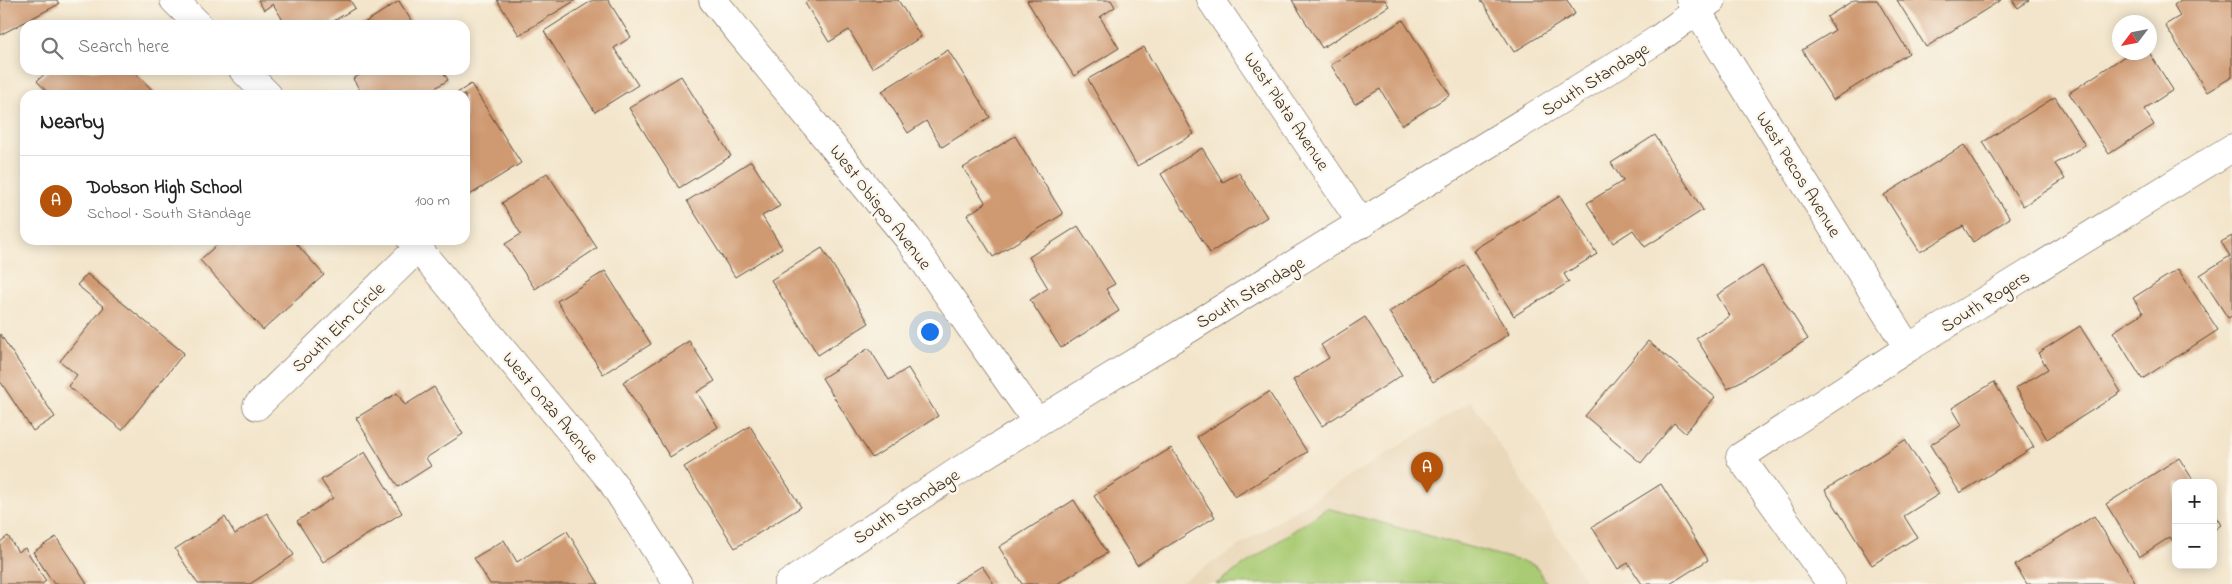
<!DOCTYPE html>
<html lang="en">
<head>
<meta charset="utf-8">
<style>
	body { margin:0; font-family:"Indie Flower",sans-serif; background:#f6f6f6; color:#222 }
	.controls { position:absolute; right:15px; bottom:15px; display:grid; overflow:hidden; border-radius:10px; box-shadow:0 2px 12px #0003 }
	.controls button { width:45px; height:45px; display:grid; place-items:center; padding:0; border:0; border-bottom:1px solid #e0e0e0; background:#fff; color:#222; font:25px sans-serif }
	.compass { position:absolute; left:2112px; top:15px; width:45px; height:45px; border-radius:50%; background:#fff; box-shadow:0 2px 12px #0003; rotate:238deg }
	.you { position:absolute; left:929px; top:331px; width:18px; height:18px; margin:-12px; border:4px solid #fff; border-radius:50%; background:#1a73e8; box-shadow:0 0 0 8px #1a73e833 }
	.badge { display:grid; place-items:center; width:32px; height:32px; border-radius:50%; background:#b45309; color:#fff; font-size:16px; font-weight:700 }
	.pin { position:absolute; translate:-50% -41px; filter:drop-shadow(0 1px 2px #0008) }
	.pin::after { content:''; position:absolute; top:26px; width:18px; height:15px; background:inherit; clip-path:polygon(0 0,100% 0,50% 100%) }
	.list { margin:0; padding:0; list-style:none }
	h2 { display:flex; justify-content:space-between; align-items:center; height:65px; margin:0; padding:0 20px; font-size:21px }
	h2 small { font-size:16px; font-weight:400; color:#767676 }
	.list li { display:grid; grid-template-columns:32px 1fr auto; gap:15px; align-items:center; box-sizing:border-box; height:90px; padding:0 20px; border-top:1px solid #e0e0e0 }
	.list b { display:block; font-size:19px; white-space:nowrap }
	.list p { margin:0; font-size:16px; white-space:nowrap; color:#767676 }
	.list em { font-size:16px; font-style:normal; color:#767676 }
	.icon { flex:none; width:28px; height:28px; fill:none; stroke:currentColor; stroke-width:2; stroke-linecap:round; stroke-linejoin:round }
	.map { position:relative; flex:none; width:2232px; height:584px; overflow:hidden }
	.search { position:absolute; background:#fff; box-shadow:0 2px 12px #0003; left:20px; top:20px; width:450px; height:55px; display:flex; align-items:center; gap:12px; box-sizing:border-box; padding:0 18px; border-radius:15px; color:#767676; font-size:19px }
	.panel { position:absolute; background:#fff; box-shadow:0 2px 12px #0003; left:20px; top:90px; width:450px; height:155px; border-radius:15px }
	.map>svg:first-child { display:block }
	.built { fill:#ead8ba }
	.green { fill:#a9cb73; stroke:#727a48 }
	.building { fill:#cf9971 }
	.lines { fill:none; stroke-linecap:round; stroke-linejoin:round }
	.minor-casing { stroke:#574638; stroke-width:29 }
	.minor { stroke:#fff; stroke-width:28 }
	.labels { text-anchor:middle; stroke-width:5; stroke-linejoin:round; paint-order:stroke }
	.street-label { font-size:18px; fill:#3b2a1e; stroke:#fbf7ec }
</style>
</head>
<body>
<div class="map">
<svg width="2232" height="584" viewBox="0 0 2232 584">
	<rect width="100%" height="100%" fill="#fbf7ec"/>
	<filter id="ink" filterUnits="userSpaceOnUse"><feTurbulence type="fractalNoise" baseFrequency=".02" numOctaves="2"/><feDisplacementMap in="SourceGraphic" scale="10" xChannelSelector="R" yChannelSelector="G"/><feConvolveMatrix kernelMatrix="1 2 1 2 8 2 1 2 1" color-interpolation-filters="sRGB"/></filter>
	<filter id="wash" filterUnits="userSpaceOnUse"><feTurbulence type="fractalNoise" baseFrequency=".0096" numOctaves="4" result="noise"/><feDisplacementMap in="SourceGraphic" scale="20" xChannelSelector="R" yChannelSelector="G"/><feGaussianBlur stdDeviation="1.12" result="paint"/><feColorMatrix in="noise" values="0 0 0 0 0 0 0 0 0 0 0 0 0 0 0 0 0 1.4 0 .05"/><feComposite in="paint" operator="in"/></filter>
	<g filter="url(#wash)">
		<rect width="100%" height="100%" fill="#f3e5cb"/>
		<path class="built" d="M1471 401 1588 584H1178Z"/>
		<path class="green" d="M1327 508 1535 565 1547 584H1216Z"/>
		<g id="blocks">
			<g class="building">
				<path d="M0 0H57L59 4 0 35Z"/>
				<path d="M258 0H350L355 8 327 25H286L273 4 264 10Z"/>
				<path d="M497 0H576L519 35Z"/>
				<path d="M593 0H608L631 37 614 48 638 85 595 112 544 31Z"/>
				<path d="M809 0H898L921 37 872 68 849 30 829 42 805 3Z"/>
				<path d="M1029 0H1111L1115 7 1100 17 1119 48 1074 76 1027 1Z"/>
				<path d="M1292 0H1385L1389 6 1322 48Z"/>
				<path d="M1481 0H1567L1575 14 1514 52Z"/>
				<path d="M1854 0H1877L1909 53 1833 100 1802 50 1835 30 1827 17Z"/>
				<path d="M1897 0H2001L1926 47Z"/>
				<path d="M2012 0H2030L2018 8Z"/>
				<path d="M2181 0H2232V77L2207 92 2165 25 2180 16 2174 5Z"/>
				<path d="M399 1 414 25H361Z"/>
				<path d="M1403 20 1450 95 1402 125 1380 89 1355 104 1331 65Z"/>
				<path d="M1144 47 1194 134 1137 166 1088 79Z"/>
				<path d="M948 50 990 117 942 147 926 121 908 133 882 91Z"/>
				<path d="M2131 52H2149L2173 90 2144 109 2154 125 2109 154 2069 93Z"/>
				<path d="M49 70H133L157 95H50L37 81Z"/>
				<path d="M367 70H442L448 80 424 95H363L353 79Z"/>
				<path d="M681 76 731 156 679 188 629 108Z"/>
				<path d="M471 84 521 163 465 198V95H454Z"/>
				<path d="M2055 97 2085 145 2055 164 2065 179 2023 206 1983 142Z"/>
				<path d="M1655 135 1703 210 1645 247 1633 230 1613 243 1587 203 1623 181 1611 163Z"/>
				<path d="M1015 136 1063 214 993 257 967 215 986 203 963 168Z"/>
				<path d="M1964 145 2010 218 1973 242 1963 226 1920 252 1884 195Z"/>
				<path d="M1202 148 1223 182 1239 173 1267 217 1210 253 1161 174Z"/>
				<path d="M751 161 780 206 762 216 782 248 735 277 687 201Z"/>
				<path d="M547 173 597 248 535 289 505 244 521 234 502 203Z"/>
				<path d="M1560 196 1597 254 1564 274 1569 282 1514 316 1473 250Z"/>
				<path d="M1078 226 1115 284 1106 289 1119 311 1061 348 1030 300 1048 288 1029 257Z"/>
				<path d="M2232 236V316L2228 318 2200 275 2230 256 2221 242Z"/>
				<path d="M222 240H293L324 275 263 330 200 260Z"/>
				<path d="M822 248 869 323 818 355 771 280Z"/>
				<path d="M1465 264 1509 334 1433 382 1389 312Z"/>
				<path d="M1762 266 1808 339 1728 389 1696 338 1730 316 1717 295Z"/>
				<path d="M2178 269 2218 330 2142 379 2113 332 2143 313 2133 298Z"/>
				<path d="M605 271 651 344 603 374 557 301Z"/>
				<path d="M87 274 184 353 122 430 68 386 77 375 60 361 104 307 77 285Z"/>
				<path d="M1365 317 1402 375 1322 426 1293 380 1329 358 1321 345Z"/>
				<path d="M2080 326 2121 392 2047 439 2016 388 2048 369 2038 353Z"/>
				<path d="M0 334 55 417 33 431 0 381Z"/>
				<path d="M689 341 715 381 697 392 718 427 670 457 623 382Z"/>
				<path d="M1648 341 1715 397 1685 433 1674 423 1641 463 1585 416Z"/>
				<path d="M869 348 889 380 908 368 938 416 872 458 822 378Z"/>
				<path d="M1994 382 2034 447 1960 493 1930 445 1962 425 1952 408Z"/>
				<path d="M434 387 463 434 426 458 431 466 398 487 356 418 397 393 405 405Z"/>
				<path d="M1269 392 1307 452 1235 497 1197 437Z"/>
				<path d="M750 426 801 507 735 548 684 467Z"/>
				<path d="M1905 440 1939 494 1904 516 1917 537 1872 565 1825 490Z"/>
				<path d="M1171 448 1215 517 1137 565 1094 496Z"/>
				<path d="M365 452 402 513 323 562 297 521 333 498 321 480Z"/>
				<path d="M2179 458 2195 483H2176V545L2170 537 2139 557 2106 504Z"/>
				<path d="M1661 484 1708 560 1670 584H1642L1628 563 1618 569 1592 527Z"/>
				<path d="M1074 500 1107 553 1057 584H1022L999 547Z"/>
				<path d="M2213 512 2221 525 2213 531Z"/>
				<path d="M267 513 294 555 250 584H198L175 549 225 517 235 534Z"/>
				<path d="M2094 516 2135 581 2130 584H2027L2015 565Z"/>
				<path d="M567 531 599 584H490L474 558 504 540 517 562Z"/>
				<path d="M8 536 18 552 25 548 46 581 42 584H0V542Z"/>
				<path d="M56 537 87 584H54L33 552Z"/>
				<path d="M982 566 994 584H953Z"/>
			</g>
		</g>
	</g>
	<g filter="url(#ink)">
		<use href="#blocks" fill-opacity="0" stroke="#574638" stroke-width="1"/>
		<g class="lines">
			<defs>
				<g id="minor">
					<path d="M174 0 199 25"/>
					<path d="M713 0 907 237 1037 422"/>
					<path d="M1211 0 1362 224"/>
					<path d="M1690 0 1908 348"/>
					<path d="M243 70 268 95"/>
					<path d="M411 240 610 479 678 584"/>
					<path d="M257 406 418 248"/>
					<path d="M788 584 957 472 1657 40 1712 0"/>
					<path d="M1831 584 1740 457 1908 348 2232 148"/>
				</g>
			</defs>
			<use href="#minor" class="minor-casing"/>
			<use href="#minor" class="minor"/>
		</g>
	</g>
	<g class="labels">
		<g class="street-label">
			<text transform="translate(1595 79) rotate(-32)" y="6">South Standage</text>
			<text transform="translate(1287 111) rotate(56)" y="6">West Plata Avenue</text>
			<text transform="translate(1799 174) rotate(58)" y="6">West Pecos Avenue</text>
			<text transform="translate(881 207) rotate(52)" y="6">West Obispo Avenue</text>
			<text transform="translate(1250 292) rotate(-31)" y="6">South Standage</text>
			<text transform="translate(1985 301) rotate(-32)" y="6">South Rogers</text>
			<text transform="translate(338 327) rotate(-44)" y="6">South Elm Circle</text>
			<text transform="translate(551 407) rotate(50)" y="6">West Onza Avenue</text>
			<text transform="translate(906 506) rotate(-33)" y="6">South Standage</text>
		</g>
	</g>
</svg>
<div class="controls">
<button>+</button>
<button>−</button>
</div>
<svg class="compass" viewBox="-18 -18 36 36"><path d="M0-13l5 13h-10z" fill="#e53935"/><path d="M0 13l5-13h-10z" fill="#767676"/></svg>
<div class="you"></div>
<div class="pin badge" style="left:1427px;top:493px">A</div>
<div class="search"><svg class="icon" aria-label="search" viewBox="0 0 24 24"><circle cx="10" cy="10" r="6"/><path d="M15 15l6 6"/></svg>Search here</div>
<section class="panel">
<h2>Nearby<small></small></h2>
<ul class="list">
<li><span class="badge">A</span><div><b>Dobson High School</b><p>School · South Standage</p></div><em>100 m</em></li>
</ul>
</section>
</div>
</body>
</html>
